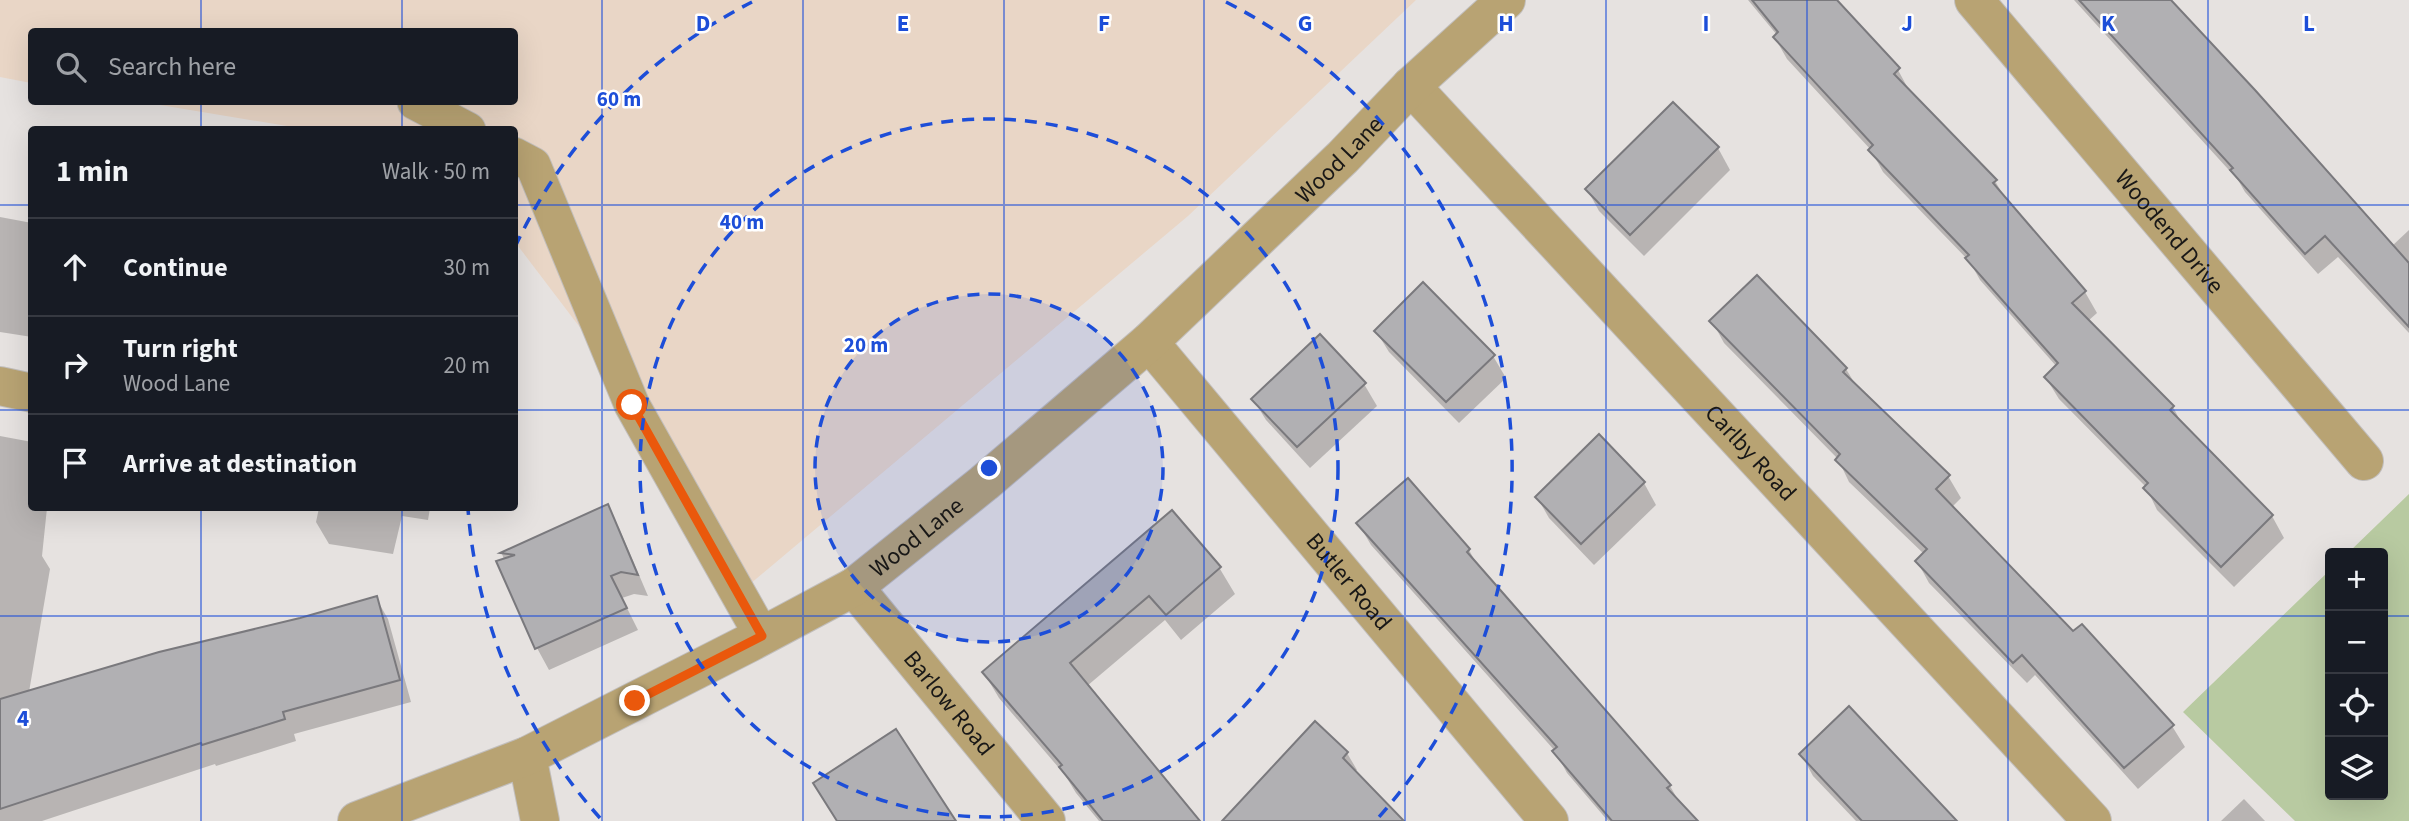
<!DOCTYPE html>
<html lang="en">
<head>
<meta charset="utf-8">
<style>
	body { margin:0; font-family:"Source Sans 3",sans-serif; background:#20242c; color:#f1f3f6 }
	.controls { position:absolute; right:21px; bottom:21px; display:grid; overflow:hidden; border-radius:7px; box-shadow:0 7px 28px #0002 }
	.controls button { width:63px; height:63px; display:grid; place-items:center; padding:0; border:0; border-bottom:2px solid #363941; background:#171b24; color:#f1f3f6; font:35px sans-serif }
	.stop { position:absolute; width:21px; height:21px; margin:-16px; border:5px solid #ea580c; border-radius:50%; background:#fff }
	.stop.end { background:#ea580c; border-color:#fff; box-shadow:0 2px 7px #0008 }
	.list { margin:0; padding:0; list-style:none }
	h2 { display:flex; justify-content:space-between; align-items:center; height:91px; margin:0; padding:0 28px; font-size:30px }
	h2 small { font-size:23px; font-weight:400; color:#9ea1a6 }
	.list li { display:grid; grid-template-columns:46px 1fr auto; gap:21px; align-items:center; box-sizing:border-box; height:98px; padding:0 28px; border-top:2px solid #363941 }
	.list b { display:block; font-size:26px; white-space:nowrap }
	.list p { margin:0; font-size:23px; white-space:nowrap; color:#9ea1a6 }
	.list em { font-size:23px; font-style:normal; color:#9ea1a6 }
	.icon { flex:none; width:38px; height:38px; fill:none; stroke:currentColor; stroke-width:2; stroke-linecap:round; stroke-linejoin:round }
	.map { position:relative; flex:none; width:2409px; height:821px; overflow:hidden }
	.search { position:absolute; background:#171b24; box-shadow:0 7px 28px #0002; left:28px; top:28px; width:490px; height:77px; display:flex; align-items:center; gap:18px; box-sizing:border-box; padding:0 24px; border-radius:7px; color:#9ea1a6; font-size:26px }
	.panel { position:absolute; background:#171b24; box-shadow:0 7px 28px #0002; left:28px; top:126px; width:490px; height:385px; border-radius:7px }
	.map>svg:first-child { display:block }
	.education { fill:#e9d6c6 }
	.green { fill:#b8caa1 }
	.shadow { fill:#0003 }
	.building { fill:#b1b0b3; stroke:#7a797d; stroke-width:2 }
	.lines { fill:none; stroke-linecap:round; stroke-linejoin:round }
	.lane-casing { stroke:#c1bebc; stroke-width:37 }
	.street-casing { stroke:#c1bebc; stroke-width:40 }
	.lane { stroke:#b8a373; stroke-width:35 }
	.street { stroke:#b8a373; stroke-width:38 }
	.route { stroke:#ea580c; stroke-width:9 }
	.grid { fill:none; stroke:#1d4ed8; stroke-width:2; stroke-opacity:0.55 }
	.ring { fill:none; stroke:#1d4ed8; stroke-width:3.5; stroke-dasharray:12 9 }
	.labels { text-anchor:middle; stroke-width:5; stroke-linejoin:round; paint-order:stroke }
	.street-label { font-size:24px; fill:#191817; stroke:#fff }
	.grid-label { font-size:23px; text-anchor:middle; font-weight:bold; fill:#1d4ed8; stroke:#fff; stroke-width:5; stroke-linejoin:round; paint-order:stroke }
	.centre { fill:#1d4ed8; stroke:#fff; stroke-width:3.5 }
	.ring-label { font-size:21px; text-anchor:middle; font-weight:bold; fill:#1d4ed8; stroke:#fff; stroke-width:5; stroke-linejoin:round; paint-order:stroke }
</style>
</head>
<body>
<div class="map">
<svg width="2409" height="821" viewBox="0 0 2409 821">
	<rect width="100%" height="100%" fill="#e6e2e0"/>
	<path class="education" d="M0 0H1416L1188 216 731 600 610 367 515 242 514 130 305 129 142 102H514V32H32L31 83 0 77Z"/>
	<path class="green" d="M2409 494V821H2295L2183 712 2330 570V795H2383V553H2348Z"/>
	<g class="shadow">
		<path d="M1748 0H1834L1898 70 1910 92 1995 181 2008 203 2085 292 2097 313 2088 321 2173 407 2184 428 2272 516 2284 538 2234 587 2157 510 2146 487 2059 399 2046 378 2057 367 1980 280 1970 262 1883 172 1871 150 1787 59 1775 38 1777 35Z"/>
		<path d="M2074 0H2169L2392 246 2409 230V333L2338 257 2318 274 2245 192 2238 180Z"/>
		<path d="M1673 104 1718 148 1730 170 1644 256 1599 211 1587 189Z"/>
		<path d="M0 217 32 223V337L0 332Z"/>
		<path d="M1712 321 1846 369 1857 387 1948 476 1961 498 1952 507 2073 634 2172 726 2185 747 2138 789 2035 675 2027 683 1929 583 1917 561 1924 554 1849 482 1838 459 1724 343Z"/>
		<path d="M1376 331 1493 356 1506 378 1459 423 1389 352Z"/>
		<path d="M1364 384 1377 406 1310 468 1266 420 1253 399Z"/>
		<path d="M0 436 32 442V508H47L42 556 50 569 29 692 376 598 388 619 411 702 294 734 296 741 216 766 215 764 42 821H0Z"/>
		<path d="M1644 483 1656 505 1594 565 1549 518 1537 497Z"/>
		<path d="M607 507 619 528 648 596 634 594 622 598 638 630 549 670 537 648 502 554Z"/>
		<path d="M319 508H430L428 520 402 516 393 554 329 544 316 522Z"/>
		<path d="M1172 513 1220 569 1235 594 1181 640 1165 620 1087 686 1198 821H1099L1076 793 1065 775 999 698 984 673Z"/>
		<path d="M1358 523 1469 550 1479 568 1670 786 1681 805 1695 821H1608L1567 773 1555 751 1371 545Z"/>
		<path d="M1347 753 1357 770 1354 772 1402 821H1294L1270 799Z"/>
		<path d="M1801 754 1952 821H1856L1813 776Z"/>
		<path d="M2244 799 2265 821H2221Z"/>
	</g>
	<g class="building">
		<path d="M1752 0H1837L1900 68 1894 74 1997 180 1993 183 2086 291 2072 303 2174 406 2170 410 2273 515 2221 567 2143 488 2148 483 2044 377 2058 363 1965 258 1969 255 1868 150 1873 145 1773 37 1778 32Z"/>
		<path d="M2079 0H2171L2255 90 2409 263V327L2325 236 2305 254 2230 170 2233 168Z"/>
		<path d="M1673 102 1719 147 1630 235 1585 189Z"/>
		<path d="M1757 275 1847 368 1843 372 1950 475 1936 489 2073 631 2082 624 2174 725 2124 768 2022 655 2013 663 1915 561 1927 549 1835 460 1840 454 1709 321Z"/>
		<path d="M1423 282 1495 355 1446 402 1374 331Z"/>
		<path d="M1320 334 1366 383 1297 447 1251 399Z"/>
		<path d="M1599 434 1645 482 1581 544 1535 497Z"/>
		<path d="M1408 478 1470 549 1467 552 1671 785 1667 788 1698 821H1612L1552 751 1557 747 1356 523Z"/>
		<path d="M608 504 638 575 621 572 611 576 627 608 535 649 496 561 515 555 500 553Z"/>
		<path d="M1172 510 1221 567 1166 615 1149 596 1070 663 1200 821H1103L1059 767 1062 765 982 672Z"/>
		<path d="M377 596 400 680 283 712 285 719 202 745 201 743 0 809V699L159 652 300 618Z"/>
		<path d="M1849 706 1957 821H1862L1799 754Z"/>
		<path d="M1315 721 1348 752 1343 758 1404 821H1222Z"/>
		<path d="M896 729 956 821H837L813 783Z"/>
	</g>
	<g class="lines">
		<defs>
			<g id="lane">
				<path d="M415 102 468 130"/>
				<path d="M514 155 533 165 632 405 762 636"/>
			</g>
			<g id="street">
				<path id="s1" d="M1974 0 2364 461"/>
				<path id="s2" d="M1411 86 2092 821"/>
				<path id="s3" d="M1149 342 1549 821"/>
				<path d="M0 386 32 393"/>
				<path id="s4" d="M854 587 1046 821"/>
				<path d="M527 756 540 821"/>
				<path id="s5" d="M357 821 527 756 749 643 854 587 984 483 1149 342 1343 157 1411 86 1506 0"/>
			</g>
		</defs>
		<use href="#lane" class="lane-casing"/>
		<use href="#street" class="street-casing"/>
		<use href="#lane" class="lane"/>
		<use href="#street" class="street"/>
	</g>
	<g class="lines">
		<path class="route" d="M632 405 762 636 635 701"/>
	</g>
	<path class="grid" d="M201 0V32M402 0V32M602 0V821M803 0V821M1004 0V821M1204 0V821M1405 0V821M1606 0V821M1807 0V821M2008 0V821M2208 0V821M201 102V130M402 102V130M0 205H32M514 205H2409M0 410H32M514 410H2409M201 508V821M402 508V821M0 616H2330M2383 616H2409"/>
	<circle cx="989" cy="468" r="174" fill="#1d4ed8" fill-opacity=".12"/>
	<g class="ring">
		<circle cx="989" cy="468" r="174"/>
		<circle cx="989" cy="468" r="349"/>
		<path d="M600 818A523 523 0 0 1 468 509M515 247A523 523 0 0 1 752 2M1226 2A523 523 0 0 1 1378 818"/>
	</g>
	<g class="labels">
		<g class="street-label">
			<text dy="8" stroke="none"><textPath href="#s5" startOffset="1197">Wood Lane</textPath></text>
			<text dy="8" stroke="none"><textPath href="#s1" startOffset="303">Woodend Drive</textPath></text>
			<text dy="8" stroke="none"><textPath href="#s2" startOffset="500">Carlby Road</textPath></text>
			<text dy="8" stroke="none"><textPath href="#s5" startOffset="630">Wood Lane</textPath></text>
			<text dy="8" stroke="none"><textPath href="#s3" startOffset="312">Butler Road</textPath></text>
			<text dy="8" stroke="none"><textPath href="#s4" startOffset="150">Barlow Road</textPath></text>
		</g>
	</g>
	<g class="grid-label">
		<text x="703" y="31">D</text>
		<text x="903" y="31">E</text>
		<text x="1104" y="31">F</text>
		<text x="1305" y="31">G</text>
		<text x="1506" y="31">H</text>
		<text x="1706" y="31">I</text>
		<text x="1907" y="31">J</text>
		<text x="2108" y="31">K</text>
		<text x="2309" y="31">L</text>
		<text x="23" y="726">4</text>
	</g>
	<circle cx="989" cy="468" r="10" class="centre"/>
	<g class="ring-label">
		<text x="619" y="106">60 m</text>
		<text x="742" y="229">40 m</text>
		<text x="866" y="352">20 m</text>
	</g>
</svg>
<div class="controls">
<button>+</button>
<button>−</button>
<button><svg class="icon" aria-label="locate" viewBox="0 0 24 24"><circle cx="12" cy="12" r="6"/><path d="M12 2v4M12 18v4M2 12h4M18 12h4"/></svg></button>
<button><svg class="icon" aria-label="layers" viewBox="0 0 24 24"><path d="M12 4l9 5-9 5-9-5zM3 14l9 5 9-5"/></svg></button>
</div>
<div class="stop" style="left:632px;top:405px"></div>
<div class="stop end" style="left:635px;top:701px"></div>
<div class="search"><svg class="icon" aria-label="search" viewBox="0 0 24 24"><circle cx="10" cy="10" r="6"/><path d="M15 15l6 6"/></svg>Search here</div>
<section class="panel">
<h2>1 min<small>Walk · 50 m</small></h2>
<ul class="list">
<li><svg class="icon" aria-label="ahead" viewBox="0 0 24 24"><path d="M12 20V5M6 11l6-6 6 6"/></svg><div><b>Continue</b></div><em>30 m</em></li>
<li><svg class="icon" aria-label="right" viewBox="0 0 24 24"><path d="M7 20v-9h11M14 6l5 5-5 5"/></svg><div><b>Turn right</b><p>Wood Lane</p></div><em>20 m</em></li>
<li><svg class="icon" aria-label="arrive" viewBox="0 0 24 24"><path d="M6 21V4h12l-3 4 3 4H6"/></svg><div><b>Arrive at destination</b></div></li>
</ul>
</section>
</div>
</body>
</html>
